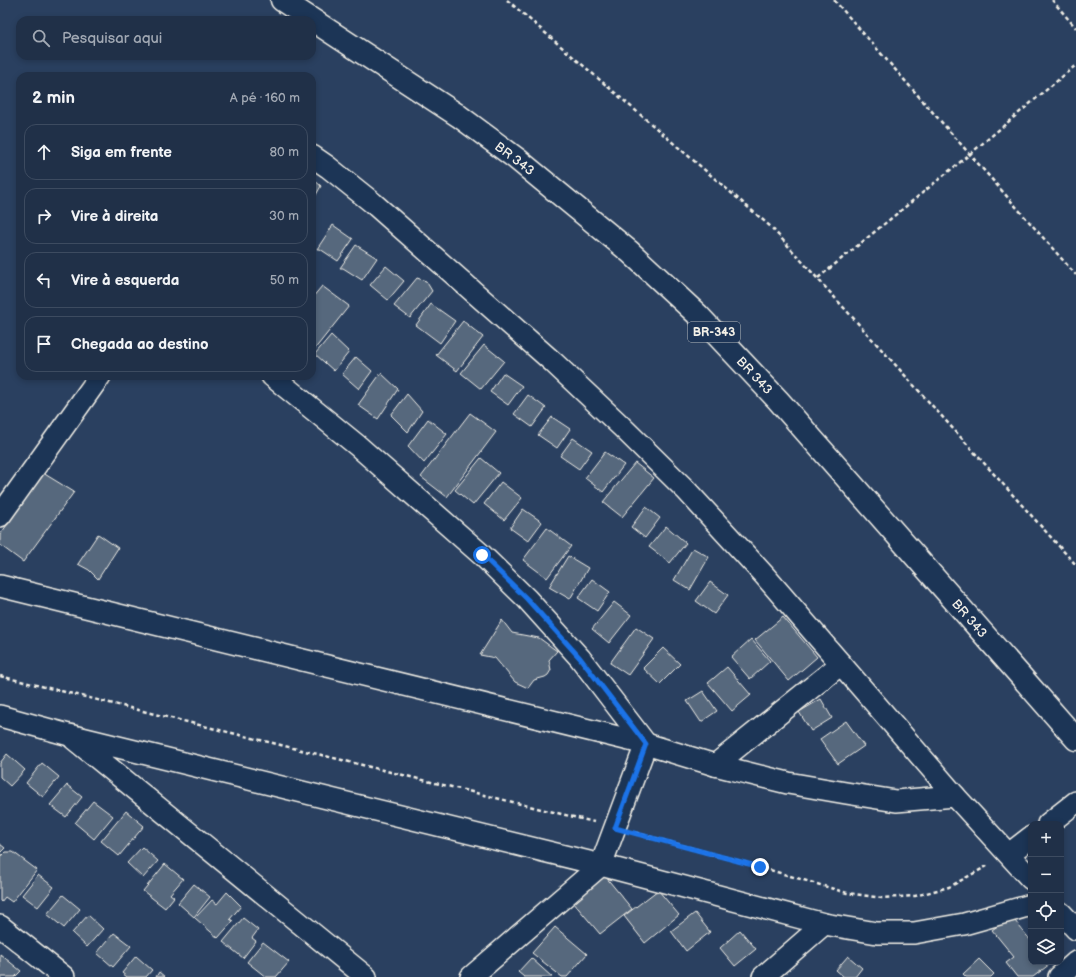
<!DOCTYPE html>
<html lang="pt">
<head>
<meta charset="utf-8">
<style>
	body { margin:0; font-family:"Balsamiq Sans",sans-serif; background:#2d3c52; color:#f1f3f6 }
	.controls { position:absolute; right:12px; bottom:12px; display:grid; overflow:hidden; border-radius:8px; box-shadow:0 2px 6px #0003 }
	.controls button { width:36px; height:36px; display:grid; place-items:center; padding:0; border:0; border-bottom:1px solid #3d4b60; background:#203048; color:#f1f3f6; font:20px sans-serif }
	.stop { position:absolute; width:12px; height:12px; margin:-9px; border:3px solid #1a73e8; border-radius:50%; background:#fff }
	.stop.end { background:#1a73e8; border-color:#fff; box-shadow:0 1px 4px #0008 }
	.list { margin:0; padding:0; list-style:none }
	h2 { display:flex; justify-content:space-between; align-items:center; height:52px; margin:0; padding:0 16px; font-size:17px }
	h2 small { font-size:13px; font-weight:400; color:#a2a9b4 }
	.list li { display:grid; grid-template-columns:26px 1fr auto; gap:12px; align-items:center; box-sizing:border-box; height:56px; margin:0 8px 8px; padding:0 8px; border:1px solid #3d4b60; border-radius:12px }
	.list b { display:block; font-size:15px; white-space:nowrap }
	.list em { font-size:13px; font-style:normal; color:#a2a9b4 }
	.icon { flex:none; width:22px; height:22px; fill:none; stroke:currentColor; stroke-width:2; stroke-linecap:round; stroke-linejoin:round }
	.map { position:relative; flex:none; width:1076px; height:977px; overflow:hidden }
	.search { position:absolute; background:#203048; box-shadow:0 2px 6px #0003; left:16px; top:16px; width:300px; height:44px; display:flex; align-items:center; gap:10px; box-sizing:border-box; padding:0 14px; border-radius:12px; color:#a2a9b4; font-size:15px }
	.panel { position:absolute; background:#203048; box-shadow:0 2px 6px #0003; left:16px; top:72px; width:300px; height:308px; border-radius:12px }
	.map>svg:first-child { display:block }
	.building { fill:#56677d; stroke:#f4f1e8 }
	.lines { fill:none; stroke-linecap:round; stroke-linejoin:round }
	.minor-casing { stroke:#f4f1e8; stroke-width:24 }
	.primary-casing { stroke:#f4f1e8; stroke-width:25 }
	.path { stroke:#f4f1e8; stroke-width:2.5; stroke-dasharray:4 3; stroke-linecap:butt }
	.minor { stroke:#1d3557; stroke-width:21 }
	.primary { stroke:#1d3557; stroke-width:22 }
	.route { stroke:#1a73e8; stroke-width:5 }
	.labels { text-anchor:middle; stroke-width:4; stroke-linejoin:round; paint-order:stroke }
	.shield { fill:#1d3557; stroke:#b4b9bc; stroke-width:1 }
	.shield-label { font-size:12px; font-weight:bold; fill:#f4f1e8 }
	.street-label { font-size:13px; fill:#f4f1e8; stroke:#1d3557 }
</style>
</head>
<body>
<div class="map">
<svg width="1076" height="977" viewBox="0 0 1076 977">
	<rect width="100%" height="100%" fill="#2a4060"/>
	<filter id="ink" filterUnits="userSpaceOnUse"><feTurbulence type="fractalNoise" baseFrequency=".025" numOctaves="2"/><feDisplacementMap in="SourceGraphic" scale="8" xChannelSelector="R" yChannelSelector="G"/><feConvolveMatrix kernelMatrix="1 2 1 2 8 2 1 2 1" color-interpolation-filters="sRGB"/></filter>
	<g filter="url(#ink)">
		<g class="building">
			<path d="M312 178 321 186 312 202Z"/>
			<path d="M333 225 353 239 338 261 320 249H317Z"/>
			<path d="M356 245 377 258 362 280 343 268H340Z"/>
			<path d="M386 266 404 281 388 300 370 285Z"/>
			<path d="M417 278 426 281 432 291 410 318 394 306Z"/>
			<path d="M322 286 349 306 314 350 312 349V298Z"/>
			<path d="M431 304 455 321 440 343 416 325Z"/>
			<path d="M463 321 483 337 457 371 436 355Z"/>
			<path d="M331 335 349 352 334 371 315 354Z"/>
			<path d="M484 345 504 361 481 389 461 373Z"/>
			<path d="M356 357 372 371 359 389 342 374Z"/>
			<path d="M381 373 398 389 378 419 358 405Z"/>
			<path d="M503 373 522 386 508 405 490 392Z"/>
			<path d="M407 394 422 411 408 432 391 415Z"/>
			<path d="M528 395 546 408 532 427 514 414Z"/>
			<path d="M470 413 496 432 447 497 421 477Z"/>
			<path d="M552 417 570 429 557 448 538 435Z"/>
			<path d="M428 419 447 434 424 463 408 446Z"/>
			<path d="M573 438 592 451 579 469 560 456Z"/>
			<path d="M605 452 624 465 603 492 585 478Z"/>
			<path d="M481 458 499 473 473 505 455 490Z"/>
			<path d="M635 463 654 478 622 517 603 502Z"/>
			<path d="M43 473 74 492 23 562 0 545V535Z"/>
			<path d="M501 482 522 498 504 520 484 504Z"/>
			<path d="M646 507 660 518 645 538 631 527Z"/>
			<path d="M523 509 542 522 528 541 510 528Z"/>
			<path d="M666 526 686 543 670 563 649 547Z"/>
			<path d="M547 528 571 546 547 578 523 560Z"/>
			<path d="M98 534 118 548 98 579 89 570 78 564Z"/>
			<path d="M693 548 709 557 690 590 674 580Z"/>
			<path d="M568 556 588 568 570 599 549 587Z"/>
			<path d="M592 579 610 592 597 611 578 598Z"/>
			<path d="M710 582 728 595 714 614 696 601Z"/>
			<path d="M614 602 631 615 609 643 592 629Z"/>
			<path d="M783 617 817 657 789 681 755 640Z"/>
			<path d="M502 620 512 633 539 638 557 651 549 660 551 670 548 675 545 677 534 680 528 688 515 682 495 658 480 655Z"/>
			<path d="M636 627 654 639 628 675 610 663Z"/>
			<path d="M751 639 770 661 750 679 731 657Z"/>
			<path d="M663 648 680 664 660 684 643 668Z"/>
			<path d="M727 667 751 695 732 711 708 683Z"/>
			<path d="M703 691 717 711 701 722 687 701Z"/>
			<path d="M821 699 832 718 811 731 799 712Z"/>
			<path d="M846 721 864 746 838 764 820 739Z"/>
			<path d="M7 754 25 770 10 786 0 777V763Z"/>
			<path d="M42 763 59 777 43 797 26 783Z"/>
			<path d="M67 785 82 797 66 817 50 805Z"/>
			<path d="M93 801 113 816 94 839 75 823Z"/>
			<path d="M126 811 144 826 119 856 101 841Z"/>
			<path d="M0 844 5 848 0 853Z"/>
			<path d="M142 847 158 861 143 878 127 863Z"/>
			<path d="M5 852H13L37 870 12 902 5 897 1 902 0 901V857Z"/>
			<path d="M165 864 183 879 170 894 174 897 165 908 143 891Z"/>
			<path d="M38 875 54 887 38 907 22 895Z"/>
			<path d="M605 876 632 909 600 934 573 902Z"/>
			<path d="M194 884 210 897 194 917 178 903Z"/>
			<path d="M658 890 679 915 645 943 624 916Z"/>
			<path d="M227 892 241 906 230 919 233 921 218 938 195 918 212 900 217 904Z"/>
			<path d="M63 895 80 909 64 928 47 914Z"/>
			<path d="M695 913 710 932 686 951 671 931Z"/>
			<path d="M88 915 103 929 87 947 72 933Z"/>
			<path d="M1011 916 1031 941V962H1048L1050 964 1033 977H1017L1006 963 1014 957 992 930Z"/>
			<path d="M243 918 258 930 252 938 256 941 243 958 223 942Z"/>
			<path d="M555 927 587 954 567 977H562L532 953Z"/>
			<path d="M740 930 756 949 735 966 720 948Z"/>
			<path d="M114 933 131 946 113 967 97 953Z"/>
			<path d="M263 942 289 962 276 977H266L247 962Z"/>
			<path d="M0 954 21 971 15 977H0Z"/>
			<path d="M136 956 152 970 146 977H127L122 973Z"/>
			<path d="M848 956 862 968 855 977H844L836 970Z"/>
			<path d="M531 958 552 977H524L518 972Z"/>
			<path d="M979 959 994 974 991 977H966L963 974Z"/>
			<path d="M159 972 165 977H156Z"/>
		</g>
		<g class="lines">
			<defs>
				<g id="minor">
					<path d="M312 156 328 167 373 203 553 362 621 426 686 490 765 576 955 796 1031 879"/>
					<path d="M272 376 358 446 482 555 527 599 580 658 646 744 601 865 471 977"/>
					<path d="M0 516 100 376"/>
					<path d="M0 586 646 744 715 765 788 783 846 793 896 801 955 796"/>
					<path d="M0 716 69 735 601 865 824 924 877 933H914L964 924 1031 905"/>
					<path d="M74 739 366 977"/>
					<path d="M715 765 841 664"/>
					<path d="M1048 824 1076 802"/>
					<path d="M1009 854 1031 837"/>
					<path d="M1061 913 1076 929"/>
					<path d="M0 926 64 977"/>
					<path d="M763 977 824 924"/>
					<path d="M1059 977 1076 962"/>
				</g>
				<path id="primary" d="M282 0 459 116 517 159 630 252 698 315 778 400 1076 739"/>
			</defs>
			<use href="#minor" class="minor-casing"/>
			<use href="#primary" class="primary-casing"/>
			<g class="path">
				<path d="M507 0 771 227 1076 565"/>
				<path d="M834 0 1076 275"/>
				<path d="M1052 0 1076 28"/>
				<path d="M818 278 970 154 1076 65"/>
				<path d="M0 676 594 822"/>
				<path d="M635 833 760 867 847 893 882 898 915 896 949 887 989 865"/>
			</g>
			<use href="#minor" class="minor"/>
			<use href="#primary" class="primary"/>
		</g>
	</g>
	<g class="lines" filter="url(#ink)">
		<path class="route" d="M482 555 527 599 580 658 646 744 615 828 760 867"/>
	</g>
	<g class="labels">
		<rect class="shield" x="688" y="322" width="52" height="20" rx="3"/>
		<g class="shield-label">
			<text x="714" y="336">BR-343</text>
		</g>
		<g class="street-label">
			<text transform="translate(515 158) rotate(37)" y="5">BR 343</text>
			<text transform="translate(755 375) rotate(47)" y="5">BR 343</text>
			<text transform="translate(970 618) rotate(49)" y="5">BR 343</text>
		</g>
	</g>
</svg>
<div class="controls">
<button>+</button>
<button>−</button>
<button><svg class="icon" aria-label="locate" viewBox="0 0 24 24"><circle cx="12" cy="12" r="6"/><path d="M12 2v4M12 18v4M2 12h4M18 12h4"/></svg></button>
<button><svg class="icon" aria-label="layers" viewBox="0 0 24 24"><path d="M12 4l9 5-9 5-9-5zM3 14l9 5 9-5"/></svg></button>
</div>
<div class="stop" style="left:482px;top:555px"></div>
<div class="stop end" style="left:760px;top:867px"></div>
<div class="search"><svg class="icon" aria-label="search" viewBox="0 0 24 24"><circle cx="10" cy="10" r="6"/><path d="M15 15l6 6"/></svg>Pesquisar aqui</div>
<section class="panel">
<h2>2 min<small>A pé · 160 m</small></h2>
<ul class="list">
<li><svg class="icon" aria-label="ahead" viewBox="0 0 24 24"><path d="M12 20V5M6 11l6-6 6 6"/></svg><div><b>Siga em frente</b></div><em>80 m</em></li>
<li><svg class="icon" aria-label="right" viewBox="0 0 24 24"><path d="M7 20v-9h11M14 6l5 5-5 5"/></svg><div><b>Vire à direita</b></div><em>30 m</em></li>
<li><svg class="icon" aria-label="left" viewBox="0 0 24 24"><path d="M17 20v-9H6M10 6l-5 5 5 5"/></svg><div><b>Vire à esquerda</b></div><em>50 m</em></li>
<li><svg class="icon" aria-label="arrive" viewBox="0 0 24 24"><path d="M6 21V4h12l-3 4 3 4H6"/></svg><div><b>Chegada ao destino</b></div></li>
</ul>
</section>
</div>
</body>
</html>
